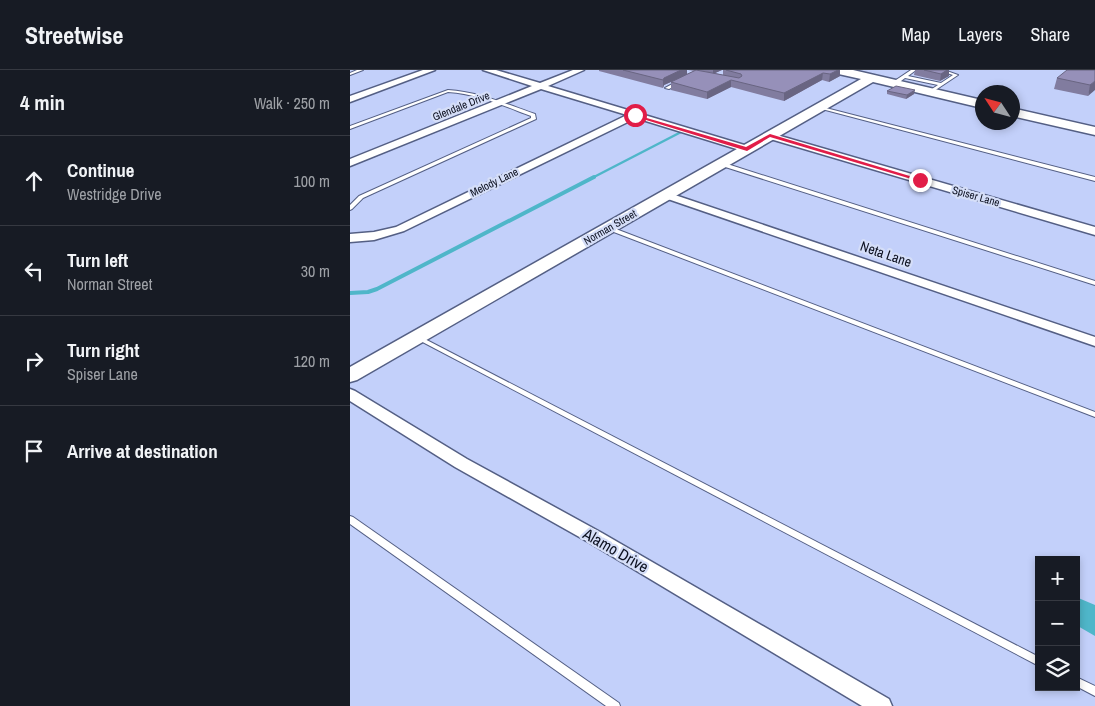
<!DOCTYPE html>
<html lang="en">
<head>
<meta charset="utf-8">
<style>
	body { margin:0; font-family:"Archivo Narrow",sans-serif; background:#242831; color:#f1f3f6 }
	.controls { position:absolute; right:15px; bottom:15px; display:grid; overflow:hidden; border-radius:0px; box-shadow:0 2px 8px #0003 }
	.controls button { width:45px; height:45px; display:grid; place-items:center; padding:0; border:0; border-bottom:1px solid #363941; background:#171b24; color:#f1f3f6; font:25px sans-serif }
	.compass { position:absolute; left:625px; top:15px; width:45px; height:45px; border-radius:50%; background:#171b24; box-shadow:0 2px 8px #0003; rotate:306deg }
	.stop { position:absolute; width:15px; height:15px; margin:-11px; border:4px solid #e11d48; border-radius:50%; background:#fff }
	.stop.end { background:#e11d48; border-color:#fff; box-shadow:0 1px 5px #0008 }
	.list { margin:0; padding:0; list-style:none }
	h2 { display:flex; justify-content:space-between; align-items:center; height:65px; margin:0; padding:0 20px; font-size:21px }
	h2 small { font-size:16px; font-weight:400; color:#9ea1a6 }
	.list li { display:grid; grid-template-columns:32px 1fr auto; gap:15px; align-items:center; box-sizing:border-box; height:90px; padding:0 20px; border-top:1px solid #363941 }
	.list b { display:block; font-size:19px; white-space:nowrap }
	.list p { margin:0; font-size:16px; white-space:nowrap; color:#9ea1a6 }
	.list em { font-size:16px; font-style:normal; color:#9ea1a6 }
	.icon { flex:none; width:28px; height:28px; fill:none; stroke:currentColor; stroke-width:2; stroke-linecap:round; stroke-linejoin:round }
	.map { position:relative; flex:none; width:745px; height:636px; overflow:hidden }
	header { display:flex; align-items:center; gap:30px; box-sizing:border-box; height:70px; padding:0 25px; background:#171b24; border-bottom:1px solid #363941 }
	header strong { font-size:24px }
	nav { display:flex; gap:28px; margin-inline-start:auto; font-size:18px }
	main { display:flex }
	aside { flex:1; background:#171b24 }
	.map>svg:first-child { display:block }
	.water { fill:#4fb6c9 }
	.lines { fill:none; stroke-linecap:round; stroke-linejoin:round }
	.stream-far1 { stroke:#4fb6c9; stroke-width:2.5 }
	.stream { stroke:#4fb6c9; stroke-width:4 }
	.lane-casing { stroke:#545f84; stroke-width:2 }
	.street-casing { stroke:#545f84; stroke-width:3 }
	.secondary-casing { stroke:#545f84; stroke-width:3 }
	.lane { fill:#fff; fill-rule:evenodd }
	.street { fill:#fff; fill-rule:evenodd }
	.secondary { fill:#fff; fill-rule:evenodd }
	.wall { fill:#817c9f }
	.shaded-wall { fill:#696582 }
	.building { fill:#9690b9; stroke:#696582 }
	.route { fill:#e11d48 }
	.labels { text-anchor:middle; stroke-width:4.5; stroke-linejoin:round; paint-order:stroke }
	.far-street-label { font-size:11px; fill:#0d1120; stroke:#d5def8 }
	.street-label { font-size:14px; fill:#0d1120; stroke:#d5def8 }
	.near-street-label { font-size:16px; fill:#0d1120; stroke:#d5def8 }
</style>
</head>
<body>
<header>
<strong>Streetwise</strong>
<nav><a>Map</a><a>Layers</a><a>Share</a></nav>
</header>
<main>
<aside>
<h2>4 min<small>Walk · 250 m</small></h2>
<ul class="list">
<li><svg class="icon" aria-label="ahead" viewBox="0 0 24 24"><path d="M12 20V5M6 11l6-6 6 6"/></svg><div><b>Continue</b><p>Westridge Drive</p></div><em>100 m</em></li>
<li><svg class="icon" aria-label="left" viewBox="0 0 24 24"><path d="M17 20v-9H6M10 6l-5 5 5 5"/></svg><div><b>Turn left</b><p>Norman Street</p></div><em>30 m</em></li>
<li><svg class="icon" aria-label="right" viewBox="0 0 24 24"><path d="M7 20v-9h11M14 6l5 5-5 5"/></svg><div><b>Turn right</b><p>Spiser Lane</p></div><em>120 m</em></li>
<li><svg class="icon" aria-label="arrive" viewBox="0 0 24 24"><path d="M6 21V4h12l-3 4 3 4H6"/></svg><div><b>Arrive at destination</b></div></li>
</ul>
</aside>
<div class="map">
<svg width="745" height="636" viewBox="0 0 745 636">
	<rect width="100%" height="100%" fill="#c3d0fa"/>
	<path class="water" d="M726 527 745 535V566L726 555Z"/>
	<g class="lines">
		<path class="stream-far1" d="M242 108 335 60"/>
		<path class="stream" d="M0 223 18 222 27 219 244 107"/>
		<defs>
			<g id="lane">
				<path d="M7 0H13L0 5V3Z"/>
				<path d="M561 0H566L558 6 591 13 603 5 588 0H594L608 5 581 23H579V21L588 15 555 8 547 14H543V12Z"/>
				<path d="M328 11 332 12 319 19 315 18Z"/>
				<path d="M98 20C129 22 156 34 185 44L186 49 13 128 2 139 0 140V135L9 126 181 48V46C154 36 128 24 98 22L0 59V56Z"/>
				<path d="M468 36 745 107V111L468 38Z"/>
				<path d="M371 92 745 211V215L369 95 368 94Z"/>
				<path d="M258 156 745 342V347L256 159V157Z"/>
				<path d="M67 265 689 587V596L65 268 64 267Z"/>
				<path d="M0 446 3 447 269 633 270 636H256L0 454Z"/>
				<path d="M726 607 745 616V626L726 616Z"/>
			</g>
			<g id="street">
				<path d="M73 0H85L0 32V26Z"/>
				<path d="M133 0H146L190 13 223 0H234L198 16 401 77 402 79 397 82 393 81 286 48 54 161 24 170 0 172V164L24 162 46 157 277 45 191 19 0 96V89L182 16Z"/>
				<path d="M420 63 745 157V165L417 68 415 66Z"/>
				<path d="M316 122 745 267V276L312 127 311 125Z"/>
				<path d="M0 319 5 321 117 389 252 463 539 629 542 636H512L240 473 105 397 0 331Z"/>
			</g>
			<g id="secondary">
				<path d="M482 0H503L632 30V38L523 12 7 310 0 312V297L511 9 484 3Z"/>
				<path d="M662 38 745 57V65L662 46Z"/>
			</g>
		</defs>
		<use href="#lane" class="lane-casing"/>
		<use href="#street" class="street-casing"/>
		<use href="#secondary" class="secondary-casing"/>
		<use href="#lane" class="lane"/>
		<use href="#street" class="street"/>
		<use href="#secondary" class="secondary"/>
	</g>
	<g class="wall">
		<path d="M249 0H337V4L344 1 338 0H372L365 3 373 5V0H490V6L479 12 472 10 434 31 381 17 357 29 321 20V12L332 7 314 15 313 18 249 1Z"/>
		<path d="M565 0H599V6L590 11 564 5Z"/>
		<path d="M745 0 738 26 704 19 707 8Z"/>
		<path d="M537 21 564 24 556 29 537 24Z"/>
	</g>
	<g class="shaded-wall">
		<path d="M331 0H337V5L314 15 313 18V10L314 8Z"/>
		<path d="M363 0H372L363 4Z"/>
		<path d="M488 0H490V6L479 12 480 4Z"/>
		<path d="M597 0H599V6L590 11 591 4Z"/>
		<path d="M473 3 472 10 434 31V23Z"/>
		<path d="M381 10V17L357 29V22Z"/>
		<path d="M745 11V20L738 26 740 15Z"/>
		<path d="M565 20 564 24 556 29 557 25Z"/>
	</g>
	<g class="building">
		<path d="M273 0H331L314 8 313 10Z"/>
		<path d="M346 0 389 8 392 6 391 4 376 0H488L480 4 473 3 434 23 381 10 357 22 321 12Z"/>
		<path d="M574 0H597L591 4Z"/>
		<path d="M717 0H745V11L740 15 707 8Z"/>
		<path d="M546 16 565 20 557 25 537 21Z"/>
	</g>
	<path class="route" d="M283 44 396 77 420 64 573 110 568 111 420 67 397 81 283 46Z"/>
	<g class="labels">
		<g class="far-street-label">
			<text transform="translate(111 36) rotate(-22)" y="4">Glendale Drive</text>
			<text transform="translate(144 112) rotate(-26)" y="4">Melody Lane</text>
			<text transform="translate(626 126) rotate(16)" y="4">Spiser Lane</text>
			<text transform="translate(260 157) rotate(-30)" y="4">Norman Street</text>
		</g>
		<g class="street-label">
			<text transform="translate(536 184) rotate(19)" y="5">Neta Lane</text>
		</g>
		<g class="near-street-label">
			<text transform="translate(266 480) rotate(30)" y="6">Alamo Drive</text>
		</g>
	</g>
</svg>
<div class="controls">
<button>+</button>
<button>−</button>
<button><svg class="icon" aria-label="layers" viewBox="0 0 24 24"><path d="M12 4l9 5-9 5-9-5zM3 14l9 5 9-5"/></svg></button>
</div>
<svg class="compass" viewBox="-18 -18 36 36"><path d="M0-13l5 13h-10z" fill="#e53935"/><path d="M0 13l5-13h-10z" fill="#9ea1a6"/></svg>
<div class="stop" style="left:285px;top:45px"></div>
<div class="stop end" style="left:570px;top:110px"></div>
</div>
</main>
</body>
</html>
